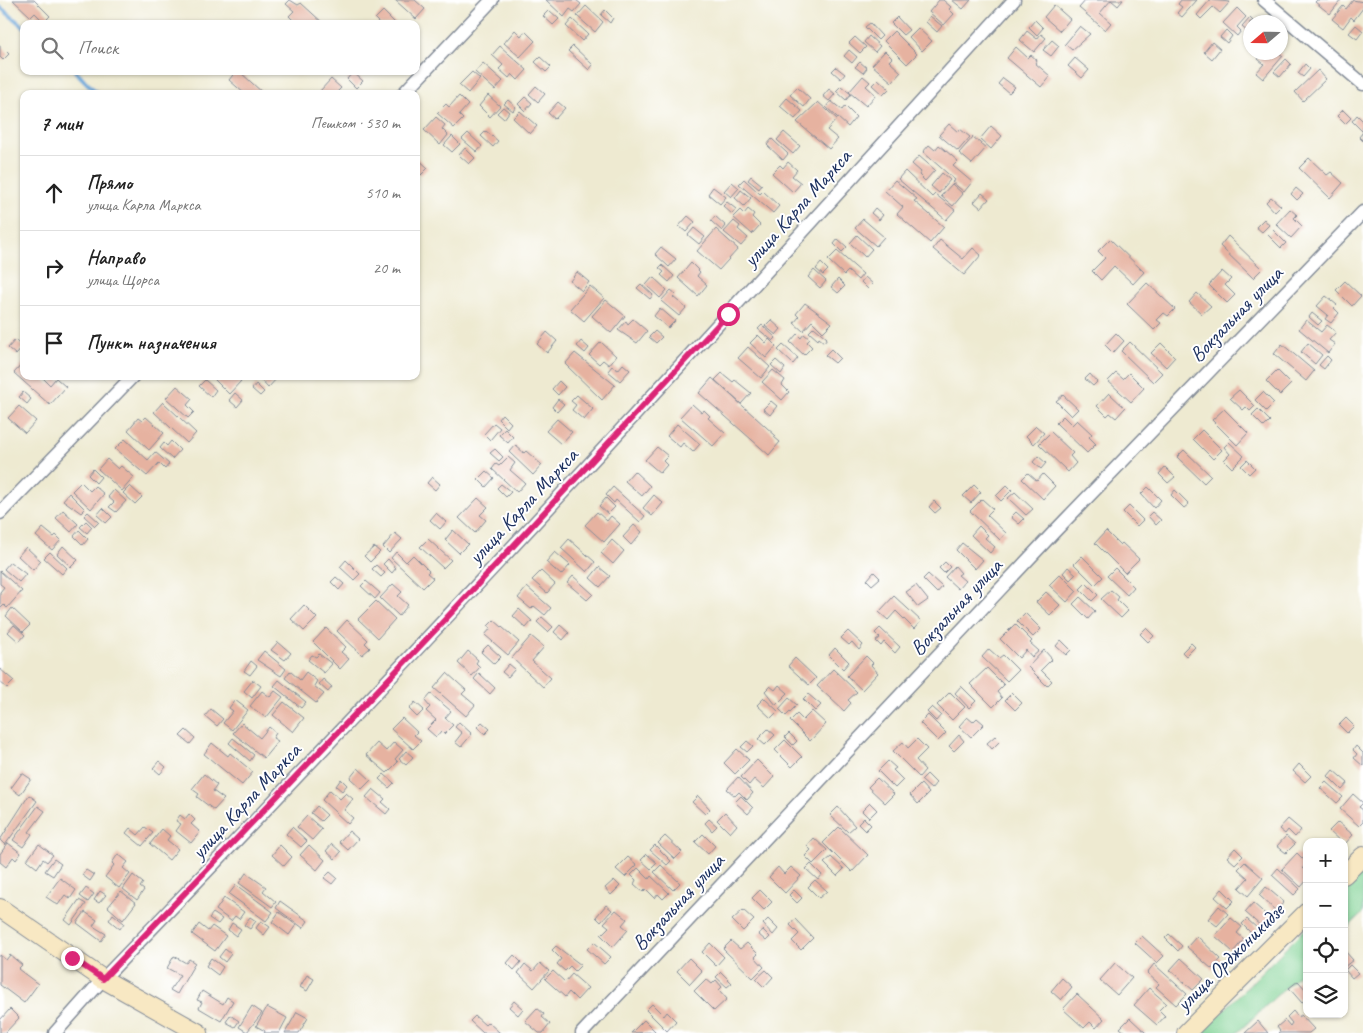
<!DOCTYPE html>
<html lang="ru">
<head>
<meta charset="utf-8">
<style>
	body { margin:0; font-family:Caveat,sans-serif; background:#f2f2f2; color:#222 }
	.controls { position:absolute; right:15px; bottom:15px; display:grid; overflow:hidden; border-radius:10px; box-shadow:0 1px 4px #0004 }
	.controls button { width:45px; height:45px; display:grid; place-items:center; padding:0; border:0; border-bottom:1px solid #e0e0e0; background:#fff; color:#222; font:25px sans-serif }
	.compass { position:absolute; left:1243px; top:15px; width:45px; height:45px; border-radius:50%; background:#fff; box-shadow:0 1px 4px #0004; rotate:250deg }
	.stop { position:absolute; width:15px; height:15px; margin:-11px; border:4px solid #db2777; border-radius:50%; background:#fff }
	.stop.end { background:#db2777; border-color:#fff; box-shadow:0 1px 5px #0008 }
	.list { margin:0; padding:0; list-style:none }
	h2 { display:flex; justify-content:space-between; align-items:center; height:65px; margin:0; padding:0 20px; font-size:21px }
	h2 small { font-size:16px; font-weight:400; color:#767676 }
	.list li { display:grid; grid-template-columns:32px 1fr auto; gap:15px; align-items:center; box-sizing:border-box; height:75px; padding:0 20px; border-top:1px solid #e0e0e0 }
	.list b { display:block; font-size:19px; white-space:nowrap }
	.list p { margin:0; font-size:16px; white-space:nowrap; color:#767676 }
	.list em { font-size:16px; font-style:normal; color:#767676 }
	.icon { flex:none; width:28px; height:28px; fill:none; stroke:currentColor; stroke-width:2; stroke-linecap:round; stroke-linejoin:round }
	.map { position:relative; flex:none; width:1363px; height:1033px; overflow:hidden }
	.search { position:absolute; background:#fff; box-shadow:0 1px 4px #0004; left:20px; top:20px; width:400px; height:55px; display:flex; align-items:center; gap:12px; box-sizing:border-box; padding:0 18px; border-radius:10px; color:#767676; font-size:19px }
	.panel { position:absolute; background:#fff; box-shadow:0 1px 4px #0004; left:20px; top:90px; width:400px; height:290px; border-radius:10px }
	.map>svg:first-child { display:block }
	.green { fill:#7ed193; stroke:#4c8078 }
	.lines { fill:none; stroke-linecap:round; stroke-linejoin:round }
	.stream { stroke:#67a4d8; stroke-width:4 }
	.building { fill:#e6b2a0 }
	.minor-casing { stroke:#848c98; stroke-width:15 }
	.secondary-casing { stroke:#848c98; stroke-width:20 }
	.minor { stroke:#fff; stroke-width:12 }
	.secondary { stroke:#f8e8c3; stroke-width:18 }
	.route { stroke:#db2777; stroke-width:6 }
	.labels { text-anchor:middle; stroke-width:4; stroke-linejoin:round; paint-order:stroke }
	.street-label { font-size:21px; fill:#1b2f5e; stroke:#fff }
</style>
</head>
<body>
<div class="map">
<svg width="1363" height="1033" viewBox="0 0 1363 1033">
	<rect width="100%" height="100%" fill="#fff"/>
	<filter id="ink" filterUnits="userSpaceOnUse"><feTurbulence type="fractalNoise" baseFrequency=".02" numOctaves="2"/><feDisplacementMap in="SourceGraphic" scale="10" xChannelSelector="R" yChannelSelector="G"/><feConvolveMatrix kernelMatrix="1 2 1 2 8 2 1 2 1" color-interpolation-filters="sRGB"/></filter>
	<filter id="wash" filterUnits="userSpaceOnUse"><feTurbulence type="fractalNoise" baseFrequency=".0096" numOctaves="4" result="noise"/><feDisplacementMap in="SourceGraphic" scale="20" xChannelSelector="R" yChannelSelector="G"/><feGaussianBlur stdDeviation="1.12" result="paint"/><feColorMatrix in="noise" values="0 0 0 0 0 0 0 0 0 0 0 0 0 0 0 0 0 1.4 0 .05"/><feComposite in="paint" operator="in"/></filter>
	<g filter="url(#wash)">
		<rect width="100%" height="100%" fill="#eeead1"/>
		<g class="green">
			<path d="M1363 870V913L1344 931V889Z"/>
			<path d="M1307 927V967L1237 1033H1201Z"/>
		</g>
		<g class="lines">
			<g class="stream">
				<path d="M0 7 24 27"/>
				<path d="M75 71 98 94"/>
			</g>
		</g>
		<g id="blocks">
			<g class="building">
				<path d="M13 0H34L50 16 44 22 35 13 31 17Z"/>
				<path d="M290 0 298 5 301 3 324 24H297L289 16 294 11 286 4Z"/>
				<path d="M395 0H415L425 9 416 19Z"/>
				<path d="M546 0H576L581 4 574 12 570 9 564 17Z"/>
				<path d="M939 0H943L951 7 949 9 954 14 944 25 929 12Z"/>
				<path d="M952 0H971L963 9Z"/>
				<path d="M1086 0H1123L1118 6 1111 0 1100 13 1111 23 1105 30 1079 8Z"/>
				<path d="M1181 0H1197L1182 17 1177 13 1182 7 1178 4Z"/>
				<path d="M1210 0 1230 2 1220 13 1213 7 1201 19 1197 15Z"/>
				<path d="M1317 0H1341L1330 14 1315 2Z"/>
				<path d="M1353 0 1363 2V8L1354 20 1351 17 1343 28 1332 19 1343 6 1346 9Z"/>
				<path d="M1054 5 1070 19 1060 31 1044 17Z"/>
				<path d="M586 6 603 22 595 32 577 16Z"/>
				<path d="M1237 8 1246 17 1237 27 1241 31 1237 36 1223 23Z"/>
				<path d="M549 10 559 19 553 25 543 16Z"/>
				<path d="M605 10 613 18 610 23 601 15Z"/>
				<path d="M383 11 396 24H380L375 19Z"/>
				<path d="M930 16 942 26 937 32 926 22Z"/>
				<path d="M897 17 909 30 903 35 891 23Z"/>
				<path d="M1250 18 1254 22H1250V29L1248 32 1242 27Z"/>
				<path d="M572 19 588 34 582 41 566 26Z"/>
				<path d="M1035 20 1043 28 1037 35 1029 27Z"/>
				<path d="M870 23 882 36 878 40 865 27Z"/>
				<path d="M1356 25 1363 31 1357 39 1349 33Z"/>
				<path d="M1080 26 1090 34 1072 50 1065 44Z"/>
				<path d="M918 28 932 41 922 51 909 37Z"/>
				<path d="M515 30 521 36 525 31 535 41 520 57 504 43Z"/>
				<path d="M1226 30 1232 36 1227 43 1220 37Z"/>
				<path d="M894 31 917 54 907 64 884 41Z"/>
				<path d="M1027 31 1037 39 1041 34 1046 38 1034 52 1020 40Z"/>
				<path d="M869 36 880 46 875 52 864 42Z"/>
				<path d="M855 37 866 47 860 53 849 43Z"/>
				<path d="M1052 40 1059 46 1051 56 1043 50Z"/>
				<path d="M1212 42 1220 49 1212 59 1204 52Z"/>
				<path d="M0 45 9 54 3 60 0 57Z"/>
				<path d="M500 46 527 70 518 80 512 74 509 78 499 69 503 65 492 55Z"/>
				<path d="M573 46 593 65 589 70 568 51Z"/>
				<path d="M1016 47 1028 58 1031 55 1037 60 1035 63 1050 76 1041 87 1007 58Z"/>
				<path d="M849 50 857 57 852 63 844 56Z"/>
				<path d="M885 51 892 58 889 61 901 72 892 82 872 65Z"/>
				<path d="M1263 52H1278L1283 56 1263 79 1256 73 1264 64 1258 59Z"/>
				<path d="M540 57 551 67 546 72 535 62Z"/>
				<path d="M1075 58 1089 70 1082 78 1068 66Z"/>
				<path d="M1286 59 1291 64 1280 77 1274 72Z"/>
				<path d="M860 62 867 68 863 73 855 67Z"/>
				<path d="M483 63 503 81 495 90 475 72Z"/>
				<path d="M1305 64 1310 69 1303 77 1298 73Z"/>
				<path d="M836 67 845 74 841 79 832 71Z"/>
				<path d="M1318 70 1326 79 1303 101 1295 92Z"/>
				<path d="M236 71H239L264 94H245L229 80Z"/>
				<path d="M353 72 363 81 356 88 347 79Z"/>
				<path d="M472 72 480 79 468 93 459 85Z"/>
				<path d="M863 76 870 82 866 86 876 95 866 106 849 92Z"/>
				<path d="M1003 78 1015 87 1009 93 998 84Z"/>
				<path d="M331 79 341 88 337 92 339 94H321L319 92Z"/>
				<path d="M878 79 889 89 883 95 872 85Z"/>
				<path d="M536 86 545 94 538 102 529 94Z"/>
				<path d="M841 86 851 94 846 100 836 91Z"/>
				<path d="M797 87 810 99 804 107 790 95Z"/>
				<path d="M829 89 835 94 829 101 823 96Z"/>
				<path d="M488 95 500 106 490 117 479 106Z"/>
				<path d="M459 96 468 105 459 115 463 119 454 128 437 113 446 104 449 107Z"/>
				<path d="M525 97 532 103 525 111 518 104Z"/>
				<path d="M787 98 802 111 795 119 780 106Z"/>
				<path d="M508 100 516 107 513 111 504 104Z"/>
				<path d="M831 101 842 110 845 106 856 117 848 127 826 107Z"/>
				<path d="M558 102 565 108 555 119 548 113Z"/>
				<path d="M818 102 837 119 827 130 838 139 829 149 797 122Z"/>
				<path d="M503 107 509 112 504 119 497 113Z"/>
				<path d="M1343 110 1351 118 1345 124 1337 116Z"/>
				<path d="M520 111 537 126 530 134 513 118Z"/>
				<path d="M1357 115 1363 121V141L1359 137 1363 132 1352 121Z"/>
				<path d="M436 117 445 125 442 129 448 135 440 145 424 130Z"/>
				<path d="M949 124 958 132 960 129 970 137 958 151 939 135Z"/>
				<path d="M991 126 1002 136 991 149 980 139Z"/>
				<path d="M486 131 498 141 493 147 481 136Z"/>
				<path d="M784 132 800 146 793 154 777 140Z"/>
				<path d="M468 133 482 146 477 152 462 139Z"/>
				<path d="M452 136 460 144 452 152 444 145Z"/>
				<path d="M973 137 986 148 972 164 959 153Z"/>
				<path d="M772 139 788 154 783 160 767 145Z"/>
				<path d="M929 145 935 150 939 145 958 161 953 166 972 182 964 192 952 182 955 180 923 152Z"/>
				<path d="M465 148 475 158 469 164 459 155Z"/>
				<path d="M919 156 935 170 925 181 919 175 921 172 912 164Z"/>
				<path d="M416 157 428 168 421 175 416 171Z"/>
				<path d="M1309 158 1327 175 1331 172 1343 183 1330 198 1299 168Z"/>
				<path d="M788 162 797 170 792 176 801 183 793 192 772 173 780 165 783 168Z"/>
				<path d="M905 171 932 197 935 194 955 210 946 220 898 179Z"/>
				<path d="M942 173 950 180 939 193 931 186Z"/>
				<path d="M751 176 762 185 759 189 748 180Z"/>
				<path d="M744 179 760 194 763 191 779 206 773 213 739 184Z"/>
				<path d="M895 180 917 199 914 201 944 227 930 243 897 214 903 207 885 191Z"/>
				<path d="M732 182 739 188 731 197 724 191Z"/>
				<path d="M952 184 963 194 953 206 941 196Z"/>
				<path d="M713 187 726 197 720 204 708 194Z"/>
				<path d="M1296 188 1303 194 1297 200 1291 194Z"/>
				<path d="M741 190 751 198 744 206 735 198Z"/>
				<path d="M982 193 989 199 981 208 974 202Z"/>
				<path d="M1271 197 1281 206 1275 212 1266 202Z"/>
				<path d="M727 202 736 209 732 214 723 206Z"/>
				<path d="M875 208 883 215 879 220 871 213Z"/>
				<path d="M748 209 754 214 752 217 760 225 752 234 733 217 740 210 744 214Z"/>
				<path d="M1290 209 1297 215 1294 218 1302 226 1291 238 1276 224Z"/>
				<path d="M688 216 695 222 686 232 679 226Z"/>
				<path d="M715 216 726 226 722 231 711 221Z"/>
				<path d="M863 219 884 237 876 246 855 228Z"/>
				<path d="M1264 219 1269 225 1262 232 1256 227Z"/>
				<path d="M734 221 740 226 738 229 748 238 741 246 724 232Z"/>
				<path d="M694 228 705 237 699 244 688 235Z"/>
				<path d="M716 229 738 249 719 270 697 251Z"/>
				<path d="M1273 230 1286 243 1281 248 1268 235Z"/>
				<path d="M857 235 872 249 865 257 850 243Z"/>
				<path d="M1228 236 1262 269 1253 278 1220 246Z"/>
				<path d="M838 239 847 247 842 252 834 244Z"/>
				<path d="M1110 239 1144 272 1133 284 1114 266 1101 280 1092 271 1105 258 1098 251Z"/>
				<path d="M940 240 963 259 973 248 981 255 964 275 933 249Z"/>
				<path d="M661 247 676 259 669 267 655 254Z"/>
				<path d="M837 251 863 274 858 280 848 271 844 275 828 260Z"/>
				<path d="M691 263 700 272 697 276 707 285 698 296 678 278Z"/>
				<path d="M821 263 828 270 823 275 816 269Z"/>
				<path d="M662 265 674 276 669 282 661 275 664 272 659 268Z"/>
				<path d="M814 270 826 281 820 288 808 277Z"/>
				<path d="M1222 271 1231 279 1225 285 1235 295 1227 303 1209 285Z"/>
				<path d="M577 272 589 282 582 291 570 281Z"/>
				<path d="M653 277 667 290 660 298 646 285Z"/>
				<path d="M865 277 873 284 868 289 861 282Z"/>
				<path d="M838 279 845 286 838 293 831 287Z"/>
				<path d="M1345 281 1361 296 1352 306 1336 290Z"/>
				<path d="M1147 283 1175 309 1168 316 1164 313 1157 320 1161 323 1154 330 1127 304Z"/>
				<path d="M641 284 653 295 650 299 637 288Z"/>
				<path d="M590 286 604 298 584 321 570 309Z"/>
				<path d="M671 290 676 294 673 297 686 308 679 316 661 301Z"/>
				<path d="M1197 293 1211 306 1202 314 1189 302Z"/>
				<path d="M1326 296 1337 305 1334 308 1339 313 1331 323 1325 319 1328 315 1317 306Z"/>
				<path d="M606 300 625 316 611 333 592 316Z"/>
				<path d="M805 303 832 323 823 332 812 321 803 331 794 323 799 317 796 314Z"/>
				<path d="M660 308 675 321 668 328 654 316Z"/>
				<path d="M1312 313 1322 321 1318 325 1309 317Z"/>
				<path d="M633 319 647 331 637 343 618 330 626 321 628 324Z"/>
				<path d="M771 320 781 329 776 335 765 326Z"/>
				<path d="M1306 320 1321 332 1327 325 1336 332 1329 340 1335 344 1328 353 1299 329Z"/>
				<path d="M762 325 776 338 773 341 758 329Z"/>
				<path d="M814 327 827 338 824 342 819 338 818 340 809 332Z"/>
				<path d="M655 331 662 337 656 343 649 337Z"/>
				<path d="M547 332 557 341 547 353 537 344Z"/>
				<path d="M1116 333 1124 341 1113 353 1105 345Z"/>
				<path d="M797 334 801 338 804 334 810 339 807 342 812 347 804 355 790 342Z"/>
				<path d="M758 335 766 343 769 339 776 346 766 358 750 343Z"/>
				<path d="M15 340 23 347 16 355 8 348Z"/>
				<path d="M581 341 589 348 585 353 577 346Z"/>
				<path d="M601 342 616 356 609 365 603 360 599 364 589 355Z"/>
				<path d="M1130 342 1162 373 1153 382 1121 351Z"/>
				<path d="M1161 343 1175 357 1166 367 1151 353Z"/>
				<path d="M1308 343 1322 355 1315 364 1301 352Z"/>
				<path d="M1282 344 1314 371 1306 381 1274 354Z"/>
				<path d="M783 345 798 358 793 364 778 350Z"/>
				<path d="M748 347 770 367 761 378 738 358Z"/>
				<path d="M831 349 840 358 835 363 825 355Z"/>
				<path d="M575 353 615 385 602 400 565 364Z"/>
				<path d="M1327 356 1331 360 1324 369 1319 365Z"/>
				<path d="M776 360 785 368 781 374 771 365Z"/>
				<path d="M24 362V376H41L50 385 56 378 66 387 50 405 14 373Z"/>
				<path d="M623 364 630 370 620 381 608 371 612 366 618 370Z"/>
				<path d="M773 370 785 380 782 385 789 392 782 400 762 382Z"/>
				<path d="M1277 370 1291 384 1280 395 1266 381Z"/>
				<path d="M722 373 733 382 735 380 751 393 741 404 715 380Z"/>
				<path d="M1116 373 1123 379 1129 373 1144 388 1131 402 1108 381Z"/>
				<path d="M1090 374 1097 382 1093 386 1085 379Z"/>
				<path d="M218 376H235L241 381 229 394 215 380Z"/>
				<path d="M257 376H274L277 378 268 388Z"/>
				<path d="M712 378 776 436 774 437 780 442 769 455 699 393Z"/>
				<path d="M205 380 216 390 211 397 199 386Z"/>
				<path d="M559 381 565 387 558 395 552 389Z"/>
				<path d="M256 384 264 392 260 396 252 389Z"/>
				<path d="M177 386 192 399 187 405 194 412 188 418 166 398Z"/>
				<path d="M1239 390 1255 406 1250 411 1246 407 1243 410 1230 398Z"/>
				<path d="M23 392 31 399 27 404 19 397Z"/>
				<path d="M1263 392 1274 403 1266 411 1255 400Z"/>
				<path d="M235 393 243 400 237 407 229 400Z"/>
				<path d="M1109 393 1125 408 1116 418 1110 413 1107 416 1097 406Z"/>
				<path d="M577 395 593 409 584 420 572 410 576 405 571 401Z"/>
				<path d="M1063 395 1078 409 1071 416 1056 401Z"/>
				<path d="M558 399 564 404 557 412 552 407Z"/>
				<path d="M771 401 777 406 770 415 763 409Z"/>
				<path d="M163 402 196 433 187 443 154 412Z"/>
				<path d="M692 404 702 413 704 410 710 416 708 418 725 433 713 446 680 417Z"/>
				<path d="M19 406 36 421 25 433 8 418Z"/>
				<path d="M1224 409 1248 433 1237 445 1212 420Z"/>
				<path d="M1258 409 1270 421 1264 427 1252 415Z"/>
				<path d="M502 414 511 423 507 428 498 419Z"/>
				<path d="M1063 416 1072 425 1077 420 1092 434 1089 437 1096 444 1087 453 1056 423Z"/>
				<path d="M146 417 164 433 149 450 128 430 138 418 142 421Z"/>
				<path d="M557 419 572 432 561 444 546 431Z"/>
				<path d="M494 423 500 428 490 440 484 434Z"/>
				<path d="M677 424 700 444 693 452 683 443 680 447 667 436Z"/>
				<path d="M1036 426 1044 433 1034 444 1026 436Z"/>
				<path d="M505 429 513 437 508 443 499 435Z"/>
				<path d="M1202 430 1222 450 1213 459 1193 439Z"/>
				<path d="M1051 432 1073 453 1070 456 1076 463 1068 472 1039 444Z"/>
				<path d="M125 439 148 460 155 452 169 464 165 469 159 463 147 476 115 449Z"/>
				<path d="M171 441 180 450 172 459 160 448 164 443 167 446Z"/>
				<path d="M1229 442 1244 456 1232 468 1224 460 1230 454 1224 447Z"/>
				<path d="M515 445 524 453 526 451 542 465 533 475 509 452Z"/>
				<path d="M657 447 668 456 663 461 667 465 660 473 645 460Z"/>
				<path d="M495 449 503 457 499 461 490 453Z"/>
				<path d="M1184 450 1211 476 1204 483 1177 457Z"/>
				<path d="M1038 456 1046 463 1041 469 1033 462Z"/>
				<path d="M508 457 515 463 510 470 525 483 517 492 492 469 496 464 499 466Z"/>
				<path d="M107 459 118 469 121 466 134 477 122 491 98 469Z"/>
				<path d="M1247 460 1255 468 1249 474 1241 466Z"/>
				<path d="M1165 467 1175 477 1168 483 1159 474Z"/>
				<path d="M93 469 101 477 96 483 88 475Z"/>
				<path d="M486 471 494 478 486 487 478 479Z"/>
				<path d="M634 471 650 486 642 496 625 481Z"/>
				<path d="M1028 473 1037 481 1043 474 1055 486 1043 499 1022 479Z"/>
				<path d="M432 477 440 484 435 490 427 483Z"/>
				<path d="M81 482 90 491 95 486 104 494 91 509 72 491Z"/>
				<path d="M501 484 511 492 506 497 497 488Z"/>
				<path d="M974 485 981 492 971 503 963 496Z"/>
				<path d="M1007 485 1012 490 1001 501 996 496Z"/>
				<path d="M130 486 142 497 135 504 123 493Z"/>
				<path d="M613 487 645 516 640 522 616 500 614 503 606 495Z"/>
				<path d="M1148 487 1161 500 1154 508 1141 494Z"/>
				<path d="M114 490 126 501 116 512 109 507 114 502 108 497Z"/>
				<path d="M1175 490 1189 504 1184 508 1171 495Z"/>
				<path d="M1015 492 1033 509 1026 515 1008 498Z"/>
				<path d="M69 493 85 509 81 513 63 500Z"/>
				<path d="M654 495 663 503 652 516 643 508Z"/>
				<path d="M478 498 488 507 480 515 486 520 475 533 459 518Z"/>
				<path d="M606 498 615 507 608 514 599 506Z"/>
				<path d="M982 499 993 509 987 515 1006 533 1000 540 970 511Z"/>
				<path d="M934 501 941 508 935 513 929 507Z"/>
				<path d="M1129 506 1143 520 1137 526 1123 512Z"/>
				<path d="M103 508 112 517 106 523 97 515Z"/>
				<path d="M63 510 78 524 71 532 56 518Z"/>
				<path d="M88 512 99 522 95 526 84 516Z"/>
				<path d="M597 512 607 521 611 516 620 524 604 542 585 525Z"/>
				<path d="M1016 512 1024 519 1019 524 1011 517Z"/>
				<path d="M1152 512 1161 520 1156 525 1148 516Z"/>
				<path d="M436 513 446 522 440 529 430 520Z"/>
				<path d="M86 521 92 527 87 533 80 527Z"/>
				<path d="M634 525 642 532 631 545 623 537Z"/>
				<path d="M979 526 988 535 985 538 995 547 990 553 971 535Z"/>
				<path d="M43 528 54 537 56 535 61 540 52 550 36 536Z"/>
				<path d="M79 530 88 539 83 545 74 536Z"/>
				<path d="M453 530 468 544 459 553 445 540Z"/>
				<path d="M1106 531 1120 545 1122 543 1139 559 1125 573 1095 543Z"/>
				<path d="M395 533 402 539 389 553 383 547Z"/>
				<path d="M428 539 451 560 443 568 420 547Z"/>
				<path d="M569 539 595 562 587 572 561 548Z"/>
				<path d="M612 540 624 551 613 564 601 553Z"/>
				<path d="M962 543 983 560 975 569 956 550Z"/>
				<path d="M63 546 78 560 71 567 57 554Z"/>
				<path d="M26 547 41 561 33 570 18 556Z"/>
				<path d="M374 547 380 552 370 562 364 556Z"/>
				<path d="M50 552 67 568 62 574 44 558Z"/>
				<path d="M396 552 406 562 413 555 429 571 427 573 433 578 423 588 391 558Z"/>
				<path d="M555 552 570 565 561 575 546 562Z"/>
				<path d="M1082 556 1103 577 1095 585 1074 564Z"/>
				<path d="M388 559 396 568 392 573 383 564Z"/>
				<path d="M346 560 360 574 354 580 340 567Z"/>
				<path d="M10 562 26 574 19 582 4 569Z"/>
				<path d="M945 562 950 567 944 573 939 568Z"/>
				<path d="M376 565 385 573 381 577 372 569Z"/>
				<path d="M955 566 961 573 958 575 965 581 958 589 945 577Z"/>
				<path d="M599 567 610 576 600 587 590 578Z"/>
				<path d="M1068 567 1076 574 1070 580 1063 573Z"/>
				<path d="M1115 568 1134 587 1127 595 1107 576Z"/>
				<path d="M0 571 22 591 7 608 4 605 0 609V592L4 587 0 584Z"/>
				<path d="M541 571 555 584 547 593 532 580Z"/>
				<path d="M874 572 880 578 872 585 867 580Z"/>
				<path d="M928 574 942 587 937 593 923 579Z"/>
				<path d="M1060 574 1077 591 1067 602 1049 585Z"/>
				<path d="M573 576 593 594 587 600 567 583Z"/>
				<path d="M336 577 344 584 339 590 331 582Z"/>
				<path d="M366 581 380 593 375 599 361 586Z"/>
				<path d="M1086 583 1098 595 1092 601 1080 589Z"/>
				<path d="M393 584 402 592 398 596 408 605 399 616 380 598Z"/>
				<path d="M916 585 928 600 918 607 906 592Z"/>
				<path d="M527 587 551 608 545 615 534 606 531 609 518 598Z"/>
				<path d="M1111 590 1119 597 1117 600 1128 611 1121 618 1101 599Z"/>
				<path d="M1046 592 1060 605 1050 615 1036 602Z"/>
				<path d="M894 596 921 621 914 629 896 611 888 620 879 612Z"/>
				<path d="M1080 597 1095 611 1088 619 1073 604Z"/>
				<path d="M376 601 395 619 378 638 358 619Z"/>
				<path d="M304 605 317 618 304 631 291 619Z"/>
				<path d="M12 608 30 625 23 632 6 616Z"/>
				<path d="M519 609 532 621 526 628 513 616Z"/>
				<path d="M1025 613 1041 629 1033 637 1017 621Z"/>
				<path d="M542 617 553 627 548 632 537 622Z"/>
				<path d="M347 620 368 640 365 643 370 648 362 655 337 631Z"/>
				<path d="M494 620 519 642 508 655 485 635 491 628 488 626Z"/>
				<path d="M1015 624 1032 641 1030 643 1039 651 1032 657 1026 650 1019 658 1000 639Z"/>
				<path d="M14 625 25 635 19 642 8 632Z"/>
				<path d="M560 625 569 633 563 640 554 632Z"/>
				<path d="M326 628 346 647 341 652 349 659 340 669 313 642Z"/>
				<path d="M880 628 900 647 895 653 884 642 881 646 876 641 880 638 875 633Z"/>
				<path d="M1146 628 1154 636 1148 642 1140 634Z"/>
				<path d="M848 631 863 645 859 650 852 642 849 645 841 638Z"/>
				<path d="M531 636 544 647 532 661 551 678 543 687 512 658Z"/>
				<path d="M1061 640 1071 650 1066 655 1056 646Z"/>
				<path d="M278 642 291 653 285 660 271 650Z"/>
				<path d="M1191 643 1195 647 1186 656 1182 652Z"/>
				<path d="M488 645 501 657 494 664 481 652Z"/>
				<path d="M835 648 849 662 843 669 829 655Z"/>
				<path d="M989 649 999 658 1003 655 1018 670 1007 681 982 657Z"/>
				<path d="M1044 650 1052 659 1041 670 1052 681 1047 686 1028 667Z"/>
				<path d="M264 651 286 669 281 676 257 660Z"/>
				<path d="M468 651 478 660 476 663 480 667 472 676 458 663Z"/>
				<path d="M319 654 332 664 324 673 308 660 312 655 316 657Z"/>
				<path d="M866 656 873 663 871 665 878 673 862 690 847 676Z"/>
				<path d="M795 658 816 678 809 685 788 666Z"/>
				<path d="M251 661 257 666 250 675 244 671Z"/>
				<path d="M509 664 515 669 508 677 502 672Z"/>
				<path d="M987 668 1004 685 997 692 1002 698 993 707 970 684Z"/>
				<path d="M0 669 14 681 7 688 0 682Z"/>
				<path d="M833 669 857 692 848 700 851 703 844 711 817 686Z"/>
				<path d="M290 671 300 680 306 672 317 681 314 686 324 694 316 703 285 678Z"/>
				<path d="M447 673 466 690 462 694 475 705 466 716 434 688Z"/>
				<path d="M479 673 495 688 490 694 474 679Z"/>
				<path d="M323 679 332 687 328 692 319 684Z"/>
				<path d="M253 680 261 686 252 698 244 691Z"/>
				<path d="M279 680 306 702 301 708 274 686Z"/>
				<path d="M779 685 788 693 776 705 765 691 770 686 775 690Z"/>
				<path d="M961 686 976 701 969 708 955 693Z"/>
				<path d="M262 691 270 697 275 691 283 697 266 718 250 706Z"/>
				<path d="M950 692 965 707 952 720 937 705Z"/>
				<path d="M1012 693 1022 703 1015 710 1005 700Z"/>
				<path d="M431 694 451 711 445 718 453 725 444 734 441 731 436 737 427 729 436 720 426 711 430 707 425 701Z"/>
				<path d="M808 694 821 705 815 711 803 699Z"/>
				<path d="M764 698 778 711 771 718 757 705Z"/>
				<path d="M789 698 797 705 786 716 779 709Z"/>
				<path d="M235 700 248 710 232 730 223 723 233 711 229 708Z"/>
				<path d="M284 702 304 718 293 732 273 715Z"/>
				<path d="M415 702 424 710 417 717 409 709Z"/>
				<path d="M932 707 941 715 936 721 927 712Z"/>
				<path d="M211 709 223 719 217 726 205 716Z"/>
				<path d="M812 711 826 724 810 741 790 721 797 714 803 720Z"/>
				<path d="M928 715 946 733 938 741 920 723Z"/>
				<path d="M967 717 973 722 977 718 984 724 971 737 959 726Z"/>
				<path d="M402 718 417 732 414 735 421 741 413 749 391 729Z"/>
				<path d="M1346 718 1354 726 1347 733 1339 725Z"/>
				<path d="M459 722 472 734 461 747 455 742 462 733 455 727Z"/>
				<path d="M482 722 490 729 485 734 477 727Z"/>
				<path d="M242 723 260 738 269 727 276 733 273 738 278 741 264 758 233 733Z"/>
				<path d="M768 729 775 735 765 745 758 739Z"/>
				<path d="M186 730 195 738 190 744 180 736Z"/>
				<path d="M789 733 797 741 793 745 785 737Z"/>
				<path d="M959 735 964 741 954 751 949 746Z"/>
				<path d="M995 736 1000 741 992 749 987 743Z"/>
				<path d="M233 738 254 755 250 761 229 743Z"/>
				<path d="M917 739 927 749 916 760 925 770 919 777 893 751 903 742 908 748Z"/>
				<path d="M785 740 802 757 792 767 775 750Z"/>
				<path d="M747 741 753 746 747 752 741 747Z"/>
				<path d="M394 742 403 750 395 759 398 762 387 773 366 755 377 743 386 751Z"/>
				<path d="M212 743 228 756 230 753 253 772 242 785 204 754Z"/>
				<path d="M1356 746 1363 753V766L1354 758 1357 754 1353 750Z"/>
				<path d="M737 749 749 760 735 774 724 763Z"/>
				<path d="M406 751 413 757 406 765 399 759Z"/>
				<path d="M757 760 774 777 764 788 754 779 749 785 741 777Z"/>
				<path d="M159 761 166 767 160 774 153 768Z"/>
				<path d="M888 761 896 768 893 770 903 780 895 788 878 771Z"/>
				<path d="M1299 764 1311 776 1305 782 1293 771Z"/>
				<path d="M358 768 371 780 362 789 350 778Z"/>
				<path d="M1333 770 1348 783 1342 790 1328 776Z"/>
				<path d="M22 773 31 779 20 795 11 788Z"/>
				<path d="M204 774 217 785 213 791 224 799 214 810 197 797 199 794 192 789Z"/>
				<path d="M384 774 394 783 389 788 379 779Z"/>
				<path d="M927 774 936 783 931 789 921 780Z"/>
				<path d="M738 777 753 793 747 800 739 792 735 796 727 789Z"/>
				<path d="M877 778 894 794 885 803 868 787Z"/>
				<path d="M341 779 347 785 342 791 336 786Z"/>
				<path d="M1326 782 1343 797 1337 803 1320 788Z"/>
				<path d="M921 784 929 793 918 804 910 795Z"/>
				<path d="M373 789 385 799 382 802 390 809 386 814 366 797Z"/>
				<path d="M330 790 340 799 346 793 353 799 344 810 353 818 348 824 322 800Z"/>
				<path d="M1353 794 1363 803 1359 807 1363 810V822L1359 826 1340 809Z"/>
				<path d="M29 795 37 801 5 845 0 840Z"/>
				<path d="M698 796 710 809 705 814 692 802Z"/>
				<path d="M741 796 753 808 748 814 735 802Z"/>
				<path d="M870 803 877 810 869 818 862 811Z"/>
				<path d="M38 806 45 811 29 832 32 834 23 847 13 840Z"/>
				<path d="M317 806 327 815 321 821 311 813Z"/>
				<path d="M838 807 855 826 848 832 830 815Z"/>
				<path d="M725 812 737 825 730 833 717 820Z"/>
				<path d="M189 814 195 820 191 824 200 832 191 843 176 831 181 824 176 821 180 815 185 819Z"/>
				<path d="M307 816 322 829 312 840 297 827Z"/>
				<path d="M864 818 871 825 865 831 858 824Z"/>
				<path d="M709 819 717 826 712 831 705 823Z"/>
				<path d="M1288 819 1301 830 1295 837 1288 830 1285 834 1279 829Z"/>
				<path d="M1338 822 1353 835 1344 845V842H1341L1329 831Z"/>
				<path d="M145 827 153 833 142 846 126 833 130 828 138 835Z"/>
				<path d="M292 827 307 841 301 847 286 834Z"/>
				<path d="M839 827 868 855 852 872 823 843Z"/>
				<path d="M162 829 170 836 167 840 178 849 169 860 150 844Z"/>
				<path d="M349 831 358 839 348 850 339 842Z"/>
				<path d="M703 834 715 846 708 854 695 842Z"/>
				<path d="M665 836 682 852 675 859 658 843Z"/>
				<path d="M1286 836 1295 844 1286 853 1277 846Z"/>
				<path d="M814 838 827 850 813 864 805 856 811 850 807 846Z"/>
				<path d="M8 843 21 853 16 860 13 857 6 867 0 862V854Z"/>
				<path d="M39 844 53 855 47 862 43 859 37 868 27 860Z"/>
				<path d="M332 844 341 852 335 859 326 851Z"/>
				<path d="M280 845 292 857 284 866 272 855Z"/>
				<path d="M309 845 325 860 317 870 300 855Z"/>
				<path d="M655 845 671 861 667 865 650 850Z"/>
				<path d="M1235 848 1243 856 1235 864 1227 857Z"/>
				<path d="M1297 853 1307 863 1303 868 1307 871V880L1301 887 1282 869Z"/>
				<path d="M118 854 128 862 123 868 130 874 119 888 105 877 114 865 112 863Z"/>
				<path d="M647 854 657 863 651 869 641 860Z"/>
				<path d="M628 857 637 865 625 877 616 869Z"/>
				<path d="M831 857 844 869 837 876 824 863Z"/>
				<path d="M54 859 61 864 53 876 45 871Z"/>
				<path d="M1245 862 1263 878 1248 896 1239 888 1248 878 1238 869Z"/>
				<path d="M811 864 822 875 818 880 806 869Z"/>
				<path d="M661 865 680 883 673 890 654 872Z"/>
				<path d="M778 867 784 874 791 867 801 876 785 893 769 877Z"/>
				<path d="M638 868 649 879 651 876 669 893 663 899 658 894 655 898 646 889 643 892 634 884 636 880 631 875Z"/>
				<path d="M1278 868 1300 889 1294 895 1272 875Z"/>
				<path d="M86 870 94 875 90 881 82 875Z"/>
				<path d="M330 872 337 878 332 884 324 878Z"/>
				<path d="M246 873 266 887 263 891 276 902 272 907 239 883Z"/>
				<path d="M133 875 143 883 140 887 144 890 137 900 123 889Z"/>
				<path d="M60 878 76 890 70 899 65 895 58 905 46 897Z"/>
				<path d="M614 880 620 886 611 895 605 888Z"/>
				<path d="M815 880 827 891 819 898 808 887Z"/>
				<path d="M236 885 273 912 266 921 229 894Z"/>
				<path d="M1266 887 1284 902 1276 911 1259 895Z"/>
				<path d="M86 888 94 894 88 902 80 896Z"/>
				<path d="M1222 889 1234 901 1227 908 1215 897Z"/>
				<path d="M760 890 772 902 764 910 752 898Z"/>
				<path d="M794 890 802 898 797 903 789 895Z"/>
				<path d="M100 891 106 895 99 903 94 900Z"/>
				<path d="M121 891 136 903 123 920 108 907Z"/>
				<path d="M224 898 244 912 239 919 235 916 231 921 216 910Z"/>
				<path d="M79 900 86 904 71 925 65 920Z"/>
				<path d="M280 901 308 921 303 928 276 908Z"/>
				<path d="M1253 903 1271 919 1263 928 1245 912Z"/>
				<path d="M606 905 612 910 601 922 596 917Z"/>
				<path d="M1219 906 1228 914 1217 926 1208 919Z"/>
				<path d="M616 910 627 919 622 925 628 930 613 947 601 935 609 927 604 923Z"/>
				<path d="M743 910 754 920 743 931 732 920Z"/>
				<path d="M85 912 97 920 93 926 106 934 101 941 77 923Z"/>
				<path d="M279 912 296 925 289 935 272 922Z"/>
				<path d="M213 913 222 919 218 924 209 918Z"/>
				<path d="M113 914 124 923 120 929 109 920Z"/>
				<path d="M250 917 256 921 250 929 244 925Z"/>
				<path d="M1231 918 1242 927 1237 933 1244 939 1233 952 1215 936Z"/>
				<path d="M768 919 778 929 773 935 763 924Z"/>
				<path d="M795 919 813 938 801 950 792 941 799 934 790 925Z"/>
				<path d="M1247 919 1258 929 1253 935 1242 924Z"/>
				<path d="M261 921 270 927 264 935 256 928Z"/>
				<path d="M232 923 241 929 236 936 228 930Z"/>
				<path d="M199 924 208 931 212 926 226 936 215 951 192 934Z"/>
				<path d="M763 930 770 937 766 941 758 934Z"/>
				<path d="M1169 934 1182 946 1178 951 1165 938Z"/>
				<path d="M1142 936 1164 956 1157 963 1135 943Z"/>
				<path d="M1197 936 1221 959 1212 969 1187 947Z"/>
				<path d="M731 941 740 949 747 943 758 954 755 957 764 967 753 978 723 949Z"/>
				<path d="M594 942 611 957 604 964 587 949Z"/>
				<path d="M710 943 724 957 716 966 702 952Z"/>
				<path d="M556 946 581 965 575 971 570 966 565 971 557 964 561 959 552 950Z"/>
				<path d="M225 949 231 954 225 962 219 957Z"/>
				<path d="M1344 950 1353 960 1344 967Z"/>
				<path d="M0 955 6 960 10 955 22 965 18 969 38 984 24 1003 0 985Z"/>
				<path d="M514 955 521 962 514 970 507 963Z"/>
				<path d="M174 956 186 963 189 959 195 963 177 994 170 990 180 975 167 968Z"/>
				<path d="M211 958 223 967 218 975 206 966Z"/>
				<path d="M689 958 702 971 690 984 677 971Z"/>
				<path d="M1181 958 1204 979 1193 990 1170 970Z"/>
				<path d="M540 963 549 971 534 988 518 973 525 964 533 971Z"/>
				<path d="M1115 963 1132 978 1117 995 1100 980Z"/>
				<path d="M1154 964 1187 994 1176 1005 1156 987 1159 984 1147 973Z"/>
				<path d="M1350 965 1358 973 1352 978 1345 970Z"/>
				<path d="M766 970 773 977 764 987 756 979Z"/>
				<path d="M553 971 565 982 572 974 588 988 577 1000 569 992 565 997 545 979Z"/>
				<path d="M721 972 732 983 727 987 716 977Z"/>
				<path d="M307 975 314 979 307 991 300 987Z"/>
				<path d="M1062 978 1072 987 1061 1000 1051 991Z"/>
				<path d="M706 979 712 984 716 980 722 987 719 990 727 999 714 1011 694 991Z"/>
				<path d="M1298 981 1307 991V999L1302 1003 1289 988Z"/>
				<path d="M1149 988 1166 1003 1159 1010 1165 1016 1157 1025 1134 1005Z"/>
				<path d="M202 991 223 1004 227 997 233 1001 221 1021 199 1008 202 1002 197 1000Z"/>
				<path d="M1077 994 1104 1019 1096 1028 1090 1022 1084 1028 1063 1009Z"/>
				<path d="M514 1001 523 1009 518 1015 509 1007Z"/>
				<path d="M652 1004 664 1016 667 1012 676 1021 667 1031 646 1010Z"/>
				<path d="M252 1006 262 1013 247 1032 239 1027Z"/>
				<path d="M267 1007 287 1018 279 1033H264L265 1031 256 1026Z"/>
				<path d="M537 1008 544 1014 542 1017 550 1024 543 1033H539L525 1021Z"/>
				<path d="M10 1009 19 1018 5 1033H0V1020Z"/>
				<path d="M1293 1011 1298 1017 1301 1015 1314 1029 1309 1033H1278L1280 1031 1277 1027 1285 1020 1290 1026 1292 1023 1287 1017Z"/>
				<path d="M297 1012 308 1018 299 1033H285Z"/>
				<path d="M230 1015 239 1021 235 1027 226 1022Z"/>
				<path d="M475 1016 485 1025 488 1022 500 1033H483L470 1021Z"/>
				<path d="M1130 1018 1146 1033H1126L1120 1028Z"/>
				<path d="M644 1020 656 1032 631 1033Z"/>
				<path d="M1258 1021 1268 1033H1245Z"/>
			</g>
		</g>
	</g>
	<g filter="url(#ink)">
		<use href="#blocks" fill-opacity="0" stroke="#848c98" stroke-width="1"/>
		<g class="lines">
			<defs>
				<g id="minor">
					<path d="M1264 0 1363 84"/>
					<path d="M403 94 492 0"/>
					<path d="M0 513 133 376"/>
					<path d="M55 1033 103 979C413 659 714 330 1014 0"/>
					<path d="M582 1033 1055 531 1363 212"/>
				</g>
				<g id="secondary">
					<path d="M1344 875 1363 856"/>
					<path d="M0 908 103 979 199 1033"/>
					<path d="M1186 1033 1307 912"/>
				</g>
			</defs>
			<use href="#minor" class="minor-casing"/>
			<use href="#secondary" class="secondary-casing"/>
			<use href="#minor" class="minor"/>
			<use href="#secondary" class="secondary"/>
		</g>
	</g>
	<g class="lines" filter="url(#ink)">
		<path class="route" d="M72 958 103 979 440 625 728 314"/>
	</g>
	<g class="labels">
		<g class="street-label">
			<text transform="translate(797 208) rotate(-48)" y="7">улица Карла Маркса</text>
			<text transform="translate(1236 314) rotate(-46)" y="7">Вокзальная улица</text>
			<text transform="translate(523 506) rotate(-47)" y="7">улица Карла Маркса</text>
			<text transform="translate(956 607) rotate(-47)" y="7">Вокзальная улица</text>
			<text transform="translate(246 801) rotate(-47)" y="7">улица Карла Маркса</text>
			<text transform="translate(678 902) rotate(-47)" y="7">Вокзальная улица</text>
			<text transform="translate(1230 957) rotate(-45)" y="7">улица Орджоникидзе</text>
		</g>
	</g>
</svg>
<div class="controls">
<button>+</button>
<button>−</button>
<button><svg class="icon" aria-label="locate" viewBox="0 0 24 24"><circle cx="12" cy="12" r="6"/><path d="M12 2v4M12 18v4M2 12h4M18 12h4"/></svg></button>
<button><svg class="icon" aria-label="layers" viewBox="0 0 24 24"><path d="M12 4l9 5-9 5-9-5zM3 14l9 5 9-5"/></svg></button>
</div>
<svg class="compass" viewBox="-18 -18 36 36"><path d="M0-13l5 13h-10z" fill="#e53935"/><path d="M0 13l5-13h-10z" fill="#767676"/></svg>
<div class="stop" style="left:728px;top:314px"></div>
<div class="stop end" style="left:72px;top:958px"></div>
<div class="search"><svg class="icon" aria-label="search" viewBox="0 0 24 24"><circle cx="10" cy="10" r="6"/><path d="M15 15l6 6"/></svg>Поиск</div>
<section class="panel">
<h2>7 мин<small>Пешком · 530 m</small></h2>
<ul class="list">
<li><svg class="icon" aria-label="ahead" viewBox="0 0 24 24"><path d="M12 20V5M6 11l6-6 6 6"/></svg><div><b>Прямо</b><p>улица Карла Маркса</p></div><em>510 m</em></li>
<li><svg class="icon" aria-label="right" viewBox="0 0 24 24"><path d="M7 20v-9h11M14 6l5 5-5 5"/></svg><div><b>Направо</b><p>улица Щорса</p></div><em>20 m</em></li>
<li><svg class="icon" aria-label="arrive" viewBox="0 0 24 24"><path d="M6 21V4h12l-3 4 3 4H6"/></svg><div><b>Пункт назначения</b></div></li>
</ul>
</section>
</div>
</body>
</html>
